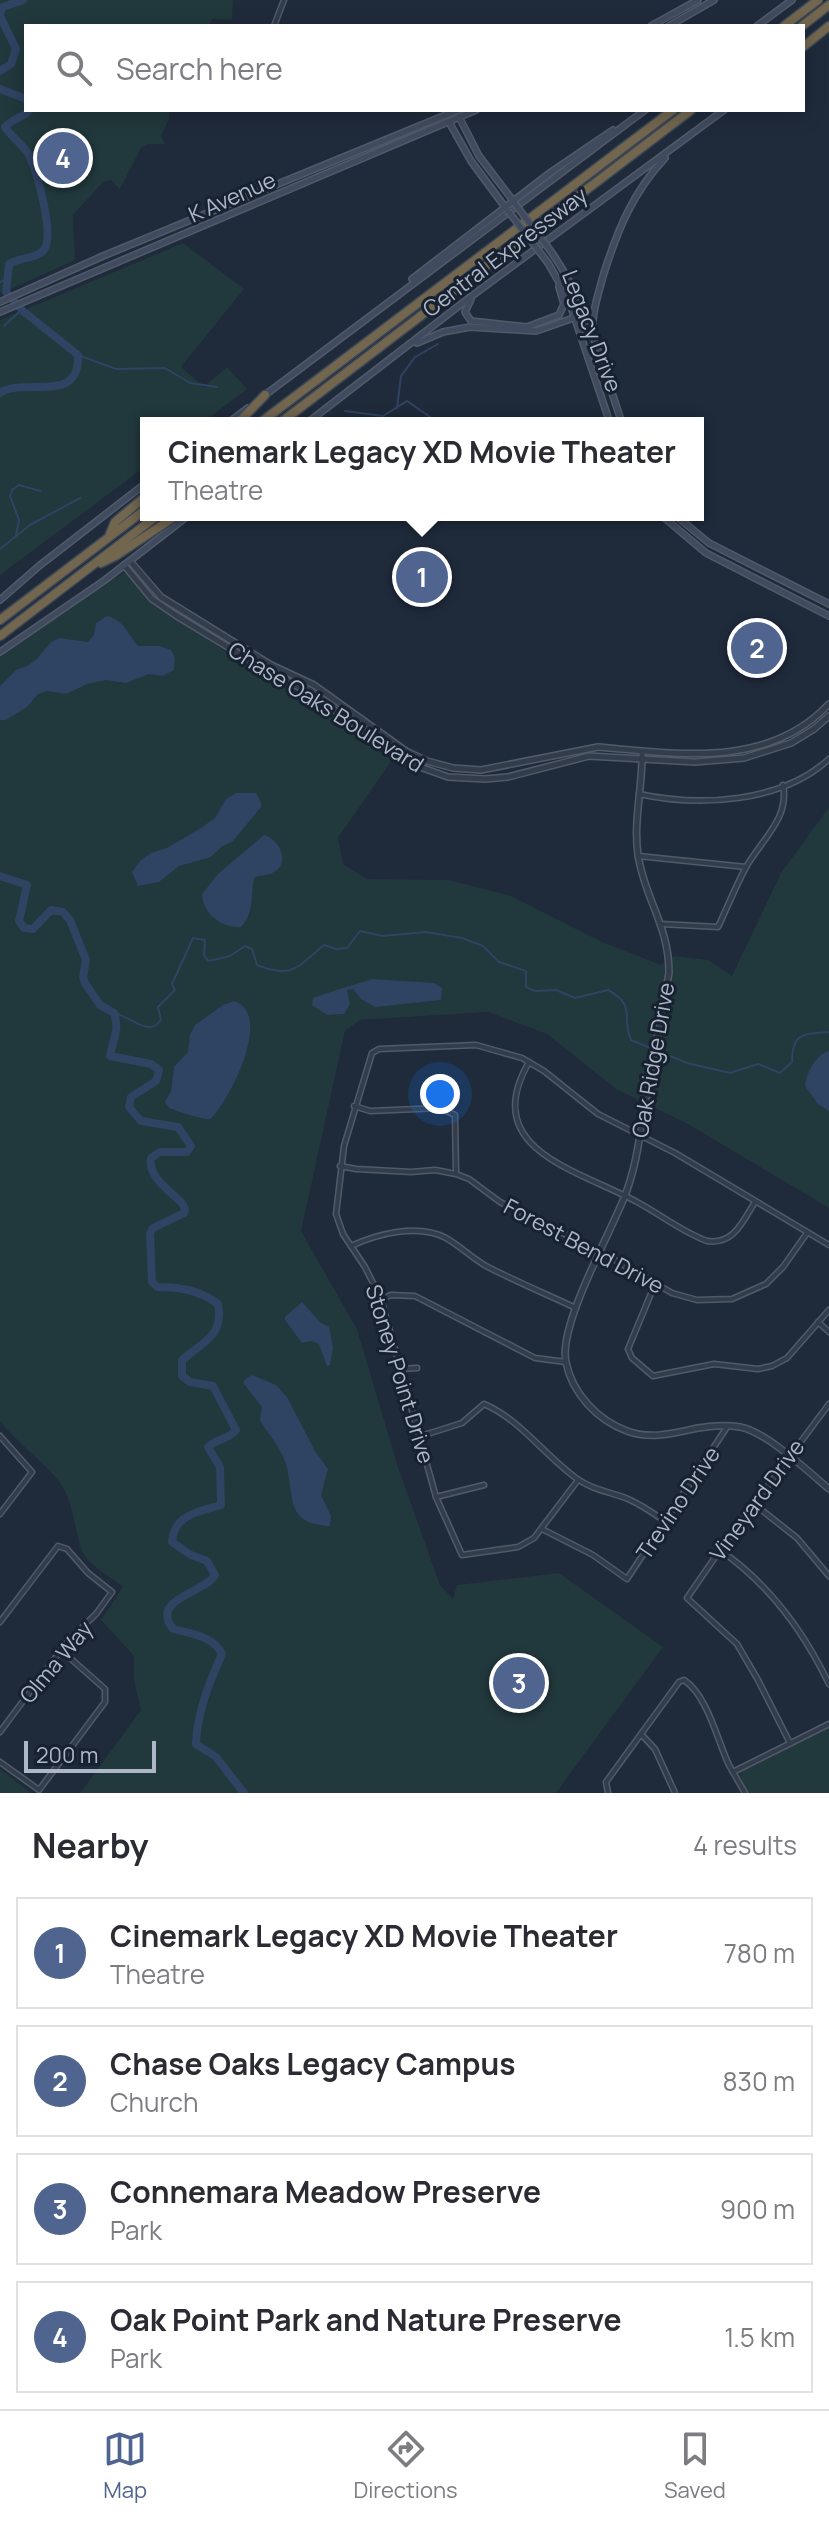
<!DOCTYPE html>
<html lang="en">
<head>
<meta charset="utf-8">
<style>
	body { margin:0; font-family:Manrope,sans-serif; background:#f2f2f3; color:#2b2b33 }
	.scale { position:absolute; left:24px; bottom:20px; width:132px; box-sizing:border-box; padding-left:8px; border:4px solid #adb7c8; border-top:0; font-size:22px; line-height:28px; white-space:nowrap; color:#adb7c8; -webkit-text-stroke:6px #182130; paint-order:stroke }
	.you { position:absolute; left:440px; top:1094px; width:28px; height:28px; margin:-20px; border:6px solid #fff; border-radius:50%; background:#1a73e8; box-shadow:0 0 0 12px #1a73e833 }
	.badge { display:grid; place-items:center; width:52px; height:52px; border-radius:50%; background:#4f648f; color:#fff; font-size:26px; font-weight:700 }
	.pin { position:absolute; translate:-50% -50%; border:4px solid #fff; box-shadow:0 2px 8px #0006 }
	.popup { position:absolute; left:140px; top:417px; width:564px; height:104px; box-sizing:border-box; display:grid; place-content:center; border-radius:0px; background:#fff; filter:drop-shadow(0 2px 6px #0005); font-size:26px; white-space:nowrap; color:#7c7c81 }
	.popup b { font-size:30px; color:#2b2b33 }
	.popup::after { content:''; position:absolute; left:50%; top:100%; margin-left:-16px; border:16px solid transparent; border-top-color:#fff }
	.list { margin:0; padding:0; list-style:none }
	h2 { display:flex; justify-content:space-between; align-items:center; height:104px; margin:0; padding:0 32px; font-size:34px }
	h2 small { font-size:26px; font-weight:400; color:#7c7c81 }
	.list li { display:grid; grid-template-columns:52px 1fr auto; gap:24px; align-items:center; box-sizing:border-box; height:112px; margin:0 16px 16px; padding:0 16px; border:2px solid #e1e1e2; border-radius:0px }
	.list b { display:block; font-size:30px; white-space:nowrap }
	.list p { margin:0; font-size:26px; white-space:nowrap; color:#7c7c81 }
	.list em { font-size:26px; font-style:normal; color:#7c7c81 }
	.icon { flex:none; width:44px; height:44px; fill:none; stroke:currentColor; stroke-width:2; stroke-linecap:round; stroke-linejoin:round }
	.map { position:relative; flex:none; width:829px; height:1793px; overflow:hidden }
	.search { position:absolute; background:#fff; box-shadow:0 4px 20px #0003; left:24px; right:24px; top:24px; height:88px; display:flex; align-items:center; gap:20px; box-sizing:border-box; padding:0 28px; border-radius:0px; color:#7c7c81; font-size:30px }
	.sheet { height:616px; background:#fff }
	nav { display:flex; justify-content:space-around; align-items:center; box-sizing:border-box; height:112px; border-top:2px solid #e1e1e2; background:#fff; font-size:22px; color:#7c7c81 }
	nav a { display:grid; justify-items:center; gap:4px }
	nav .on { color:#4f648f }
	.map>svg:first-child { display:block }
	.green { fill:#21383c }
	.water { fill:#2f4363 }
	.lines { fill:none; stroke-linecap:round; stroke-linejoin:round }
	.stream { stroke:#2f4363; stroke-width:2 }
	.river { stroke:#2f4363; stroke-width:8 }
	.minor-casing { stroke:#505a69; stroke-width:7 }
	.tertiary-casing { stroke:#505a69; stroke-width:8 }
	.secondary-casing { stroke:#505a69; stroke-width:8 }
	.motorway-casing { stroke:#3d4756; stroke-width:11 }
	.minor { stroke:#333c4b; stroke-width:4 }
	.tertiary { stroke:#333c4b; stroke-width:5 }
	.secondary { stroke:#404b5f; stroke-width:5 }
	.motorway { stroke:#72664f; stroke-width:8 }
	.secondary-bridge-casing { stroke:#505a69; stroke-width:8; stroke-linecap:butt }
	.secondary-bridge { stroke:#404b5f; stroke-width:5 }
	.labels { text-anchor:middle; stroke-width:6; stroke-linejoin:round; paint-order:stroke }
	.street-label { font-size:22px; fill:#adb7c8; stroke:#182130 }
</style>
</head>
<body>
<div class="map">
<svg width="829" height="1793" viewBox="0 0 829 1793">
	<rect width="100%" height="100%" fill="#1f2a3b"/>
	<g class="green">
		<path d="M0 0H233L232 20 212 19 209 26H26V110H169V119L161 136 165 144H149L141 148 120 189 111 180 103 182 73 215 75 260 0 294Z"/>
		<path d="M183 243 244 289 181 367 204 387 227 367 247 389 202 423H146V466L0 575V320Z"/>
		<path d="M125 572 150 601 263 677 307 697 392 760 338 838 343 864 367 879 449 880 511 896 602 942 661 965 674 956 708 960 732 976 781 873 829 807V1208L686 1123 616 1089 547 1034 488 1012 360 1020 345 1031 301 1231 357 1329 398 1467 440 1585 453 1599 457 1585 559 1573 663 1647 556 1793H80L141 1710 134 1681V1656L101 1620 123 1587C111 1577 87 1565 81 1549 74 1527 73 1498 57 1479 40 1458 17 1443 0 1421V657L28 635Z"/>
		<path d="M829 1727V1793H749L740 1776 741 1772Z"/>
		<path d="M0 1769 31 1793H0Z"/>
	</g>
	<g class="water">
		<path d="M107 616C124 620 128 634 138 646H160L171 650 175 658 174 670 162 676 149 674 126 683 106 680 87 684 66 694 47 691 38 694 27 707 6 720H0V686L16 670 27 666 37 659 50 643 59 638 88 642 94 635 96 623Z"/>
		<path d="M236 793H256L261 802V807L233 841 221 847 211 857 179 866 159 882 138 886 132 872 140 861 151 853 167 848 201 828 215 818 226 799Z"/>
		<path d="M264 835C279 839 291 862 274 872 268 876 259 875 254 878 250 897 255 912 241 927 221 928 203 914 202 894L218 874Z"/>
		<path d="M372 979 434 983 442 988 441 1000 375 1007 361 999 353 989 347 990 350 1004 344 1014 327 1015 312 1005 313 998C332 991 351 986 372 979Z"/>
		<path d="M234 1001C274 1013 230 1101 210 1119 199 1119 180 1112 169 1108L165 1102 171 1091 174 1067 188 1052 190 1035 195 1025 223 1005Z"/>
		<path d="M829 1051V1111L818 1104 805 1086C806 1073 816 1054 829 1051Z"/>
		<path d="M302 1302 320 1322 329 1327 333 1347 330 1365 327 1366 319 1344 311 1341 302 1343 285 1320V1317Z"/>
		<path d="M252 1375 276 1385 287 1397 315 1451 328 1469 321 1495 331 1516 330 1526C284 1524 295 1496 286 1464 280 1446 269 1435 260 1421L262 1407 244 1384V1380Z"/>
	</g>
	<g class="lines">
		<g class="stream">
			<path d="M0 282 6 279"/>
			<path d="M4 326 21 310"/>
			<path d="M78 355 116 369 165 368 190 383 217 387"/>
			<path d="M397 408 401 376 415 357 438 344"/>
			<path d="M345 411 383 416 407 401 439 423"/>
			<path d="M16 535 19 520 10 496 13 489 19 485 40 491"/>
			<path d="M0 549 30 525 80 498"/>
			<path d="M114 1013C131 1016 148 1038 161 1020L158 1007 175 990 172 984 193 938 205 940 204 955 208 961 230 956 245 946 252 949 257 965C293 979 296 968 324 945L336 949 347 948 360 931 382 936 426 932 462 938 483 946 499 962 526 971V987L535 991 556 990 575 998 608 990C637 1006 621 1017 631 1040L687 1063 730 1073 758 1064 780 1073 792 1062C792 1032 804 1034 829 1032"/>
		</g>
		<g class="river">
			<path d="M0 14 3 7 23 0"/>
			<path d="M0 16 16 49 11 64 0 71"/>
			<path d="M0 89 26 99"/>
			<path d="M0 393C25 376 80 406 78 355L23 311 6 292 9 264C19 257 33 260 43 251 56 238 37 172 29 155 24 145 11 137 5 127 13 118 25 117 29 110"/>
			<path d="M0 876 27 885 19 921 24 928 33 929 51 910 63 912 70 920 86 960 83 977 85 983 100 1005 114 1013C120 1032 113 1037 110 1056L151 1064 159 1070 156 1081 131 1097 129 1107 141 1121 178 1127 191 1146 187 1152H160L151 1158C147 1176 170 1191 182 1203L185 1209 184 1213 153 1228 150 1233 152 1282 157 1287C179 1287 200 1290 218 1304 224 1336 203 1342 182 1360V1376L190 1382 213 1386 236 1430C228 1440 217 1438 208 1447L220 1467 221 1505C199 1512 174 1514 172 1542L191 1555 207 1561 215 1575C205 1593 149 1599 173 1629 191 1634 214 1636 222 1654 209 1683 197 1713 196 1744L216 1757 244 1793"/>
		</g>
		<defs>
			<g id="minor">
				<path d="M274 26 284 0"/>
				<path d="M639 794C700 807 781 803 829 759"/>
				<path d="M638 856 746 867"/>
				<path d="M661 924 718 927C727 908 735 888 745 869 760 841 790 819 783 785"/>
				<path d="M529 1062C478 1150 579 1170 637 1202 660 1214 682 1232 707 1241 734 1245 743 1221 755 1202"/>
				<path d="M354 1106 370 1111 441 1108 455 1115 456 1173"/>
				<path d="M340 1166 356 1169 411 1172 435 1170 456 1174 469 1179 500 1202 601 1252 672 1293 697 1300 732 1299 766 1284 783 1267 807 1233"/>
				<path d="M351 1246C377 1234 418 1223 446 1238 460 1246 472 1258 486 1266 515 1281 546 1294 576 1308"/>
				<path d="M655 1284 628 1349 632 1358 653 1376 714 1364 758 1369 772 1366 787 1358 829 1310"/>
				<path d="M381 1299 391 1295 415 1296 535 1358 566 1362"/>
				<path d="M818 1322 829 1332"/>
				<path d="M401 1369 417 1368"/>
				<path d="M0 1436 32 1472 0 1514"/>
				<path d="M421 1436 462 1423 484 1404C521 1420 544 1455 576 1478 592 1490 611 1492 628 1499 642 1505 653 1513 666 1522"/>
				<path d="M578 1480 534 1538 518 1547 462 1555 436 1497 381 1299 365 1267 343 1234 336 1214 344 1146 372 1053 379 1049 476 1045 522 1058 544 1071 598 1114 675 1153 829 1245"/>
				<path d="M436 1497 484 1485"/>
				<path d="M754 1504 797 1538 829 1576"/>
				<path d="M542 1529 593 1555 627 1579 727 1427"/>
				<path d="M720 1550C769 1584 803 1630 829 1684"/>
				<path d="M0 1622 58 1546 67 1549 88 1573 112 1592 96 1614 67 1642 0 1732"/>
				<path d="M641 1734 655 1749 675 1793"/>
				<path d="M790 1743 758 1680 737 1644 687 1598 720 1550 829 1404"/>
				<path d="M0 1762 39 1790 105 1702V1689L61 1650"/>
				<path d="M733 1772 829 1724"/>
				<path d="M608 1793 606 1782 679 1682 684 1680C708 1696 717 1740 729 1765 734 1774 740 1784 745 1793"/>
			</g>
			<g id="tertiary">
				<path d="M130 561 161 597 271 665 314 685 406 751 427 761 453 768 481 770 598 747C678 754 768 769 829 704"/>
				<path d="M124 565 152 599 177 616 259 666 312 694 409 763 448 777 485 779 508 777 589 756 695 762 744 758 791 743 814 729 829 716"/>
				<path d="M642 751C643 786 633 820 638 855 645 900 669 925 669 973 661 1017 653 1060 645 1104 640 1135 636 1169 624 1198 609 1236 558 1326 566 1362 572 1393 597 1420 627 1431 651 1440 674 1433 698 1428 711 1426 728 1425 740 1427 765 1431 809 1472 829 1489"/>
			</g>
			<g id="secondary">
				<path d="M651 26 698 0"/>
				<path d="M669 26 714 0"/>
				<path d="M757 26 792 0"/>
				<path d="M459 117 479 156 514 202"/>
				<path d="M449 122 471 161 505 207"/>
				<path d="M547 246C586 298 601 362 622 423"/>
				<path d="M548 263 568 298 610 423"/>
				<path d="M412 279 551 172 613 130"/>
				<path d="M471 299 465 312 471 321 527 327 559 315 564 304 559 287"/>
				<path d="M0 302 103 256 458 110"/>
				<path d="M0 312 476 110"/>
				<path d="M592 335C592 313 598 294 604 273 618 229 633 192 665 158"/>
				<path d="M417 343 443 332 470 327 536 331 585 314"/>
				<path d="M265 395 645 110"/>
				<path d="M228 423 248 408"/>
				<path d="M307 423 473 295 724 110"/>
				<path d="M661 515 706 553 829 616"/>
				<path d="M675 515 709 543 829 604"/>
				<path d="M0 600 39 566 146 483"/>
				<path d="M0 652 105 580 189 515"/>
			</g>
			<g id="motorway">
				<path d="M784 26 818 0"/>
				<path d="M802 26 829 5"/>
				<path d="M803 47 829 26"/>
				<path d="M238 423 265 395"/>
				<path d="M260 423 673 110"/>
				<path d="M280 423 691 110"/>
				<path d="M110 534 115 522 146 496"/>
				<path d="M101 563 117 555 177 515"/>
				<path d="M0 620 146 509"/>
				<path d="M0 636 158 515"/>
			</g>
		</defs>
		<use href="#minor" class="minor-casing"/>
		<use href="#tertiary" class="tertiary-casing"/>
		<use href="#secondary" class="secondary-casing"/>
		<use href="#motorway" class="motorway-casing"/>
		<use href="#minor" class="minor"/>
		<use href="#tertiary" class="tertiary"/>
		<use href="#secondary" class="secondary"/>
		<use href="#motorway" class="motorway"/>
		<defs>
			<g id="secondary-bridge">
				<path d="M515 204 547 246"/>
				<path d="M508 211 548 263"/>
			</g>
		</defs>
		<use href="#secondary-bridge" class="secondary-bridge-casing"/>
		<use href="#secondary-bridge" class="secondary-bridge"/>
	</g>
	<g class="labels">
		<g class="street-label">
			<text transform="translate(232 197) rotate(-24)" y="8">K Avenue</text>
			<text transform="translate(505 252) rotate(-37)" y="8">Central Expressway</text>
			<text transform="translate(592 331) rotate(69)" y="8">Legacy Drive</text>
			<text transform="translate(326 707) rotate(32)" y="8">Chase Oaks Boulevard</text>
			<text transform="translate(653 1060) rotate(-80)" y="8">Oak Ridge Drive</text>
			<text transform="translate(584 1246) rotate(28)" y="8">Forest Bend Drive</text>
			<text transform="translate(400 1374) rotate(73)" y="8">Stoney Point Drive</text>
			<text transform="translate(757 1500) rotate(-54)" y="8">Vineyard Drive</text>
			<text transform="translate(678 1503) rotate(-56)" y="8">Trevino Drive</text>
			<text transform="translate(56 1662) rotate(-50)" y="8">Olma Way</text>
		</g>
	</g>
</svg>
<div class="scale">200 m</div>
<div class="you"></div>
<div class="pin badge" style="left:422px;top:577px">1</div>
<div class="popup"><b>Cinemark Legacy XD Movie Theater</b>Theatre</div>
<div class="pin badge" style="left:757px;top:648px">2</div>
<div class="pin badge" style="left:519px;top:1683px">3</div>
<div class="pin badge" style="left:63px;top:158px">4</div>
<div class="search"><svg class="icon" aria-label="search" viewBox="0 0 24 24"><circle cx="10" cy="10" r="6"/><path d="M15 15l6 6"/></svg>Search here</div>
</div>
<section class="sheet">
<h2>Nearby<small>4 results</small></h2>
<ul class="list">
<li><span class="badge">1</span><div><b>Cinemark Legacy XD Movie Theater</b><p>Theatre</p></div><em>780 m</em></li>
<li><span class="badge">2</span><div><b>Chase Oaks Legacy Campus</b><p>Church</p></div><em>830 m</em></li>
<li><span class="badge">3</span><div><b>Connemara Meadow Preserve</b><p>Park</p></div><em>900 m</em></li>
<li><span class="badge">4</span><div><b>Oak Point Park and Nature Preserve</b><p>Park</p></div><em>1.5 km</em></li>
</ul>
</section>
<nav>
<a class="on"><svg class="icon" aria-label="map" viewBox="0 0 24 24"><path d="M3 6l6-2 6 2 6-2v14l-6 2-6-2-6 2zM9 4v14M15 6v14"/></svg>Map</a>
<a><svg class="icon" aria-label="directions" viewBox="0 0 24 24"><path d="M12 3l9 9-9 9-9-9zM9 14v-3h6M13 9l2 2-2 2"/></svg>Directions</a>
<a><svg class="icon" aria-label="saved" viewBox="0 0 24 24"><path d="M7 4h10v16l-5-4-5 4z"/></svg>Saved</a>
</nav>
</body>
</html>
